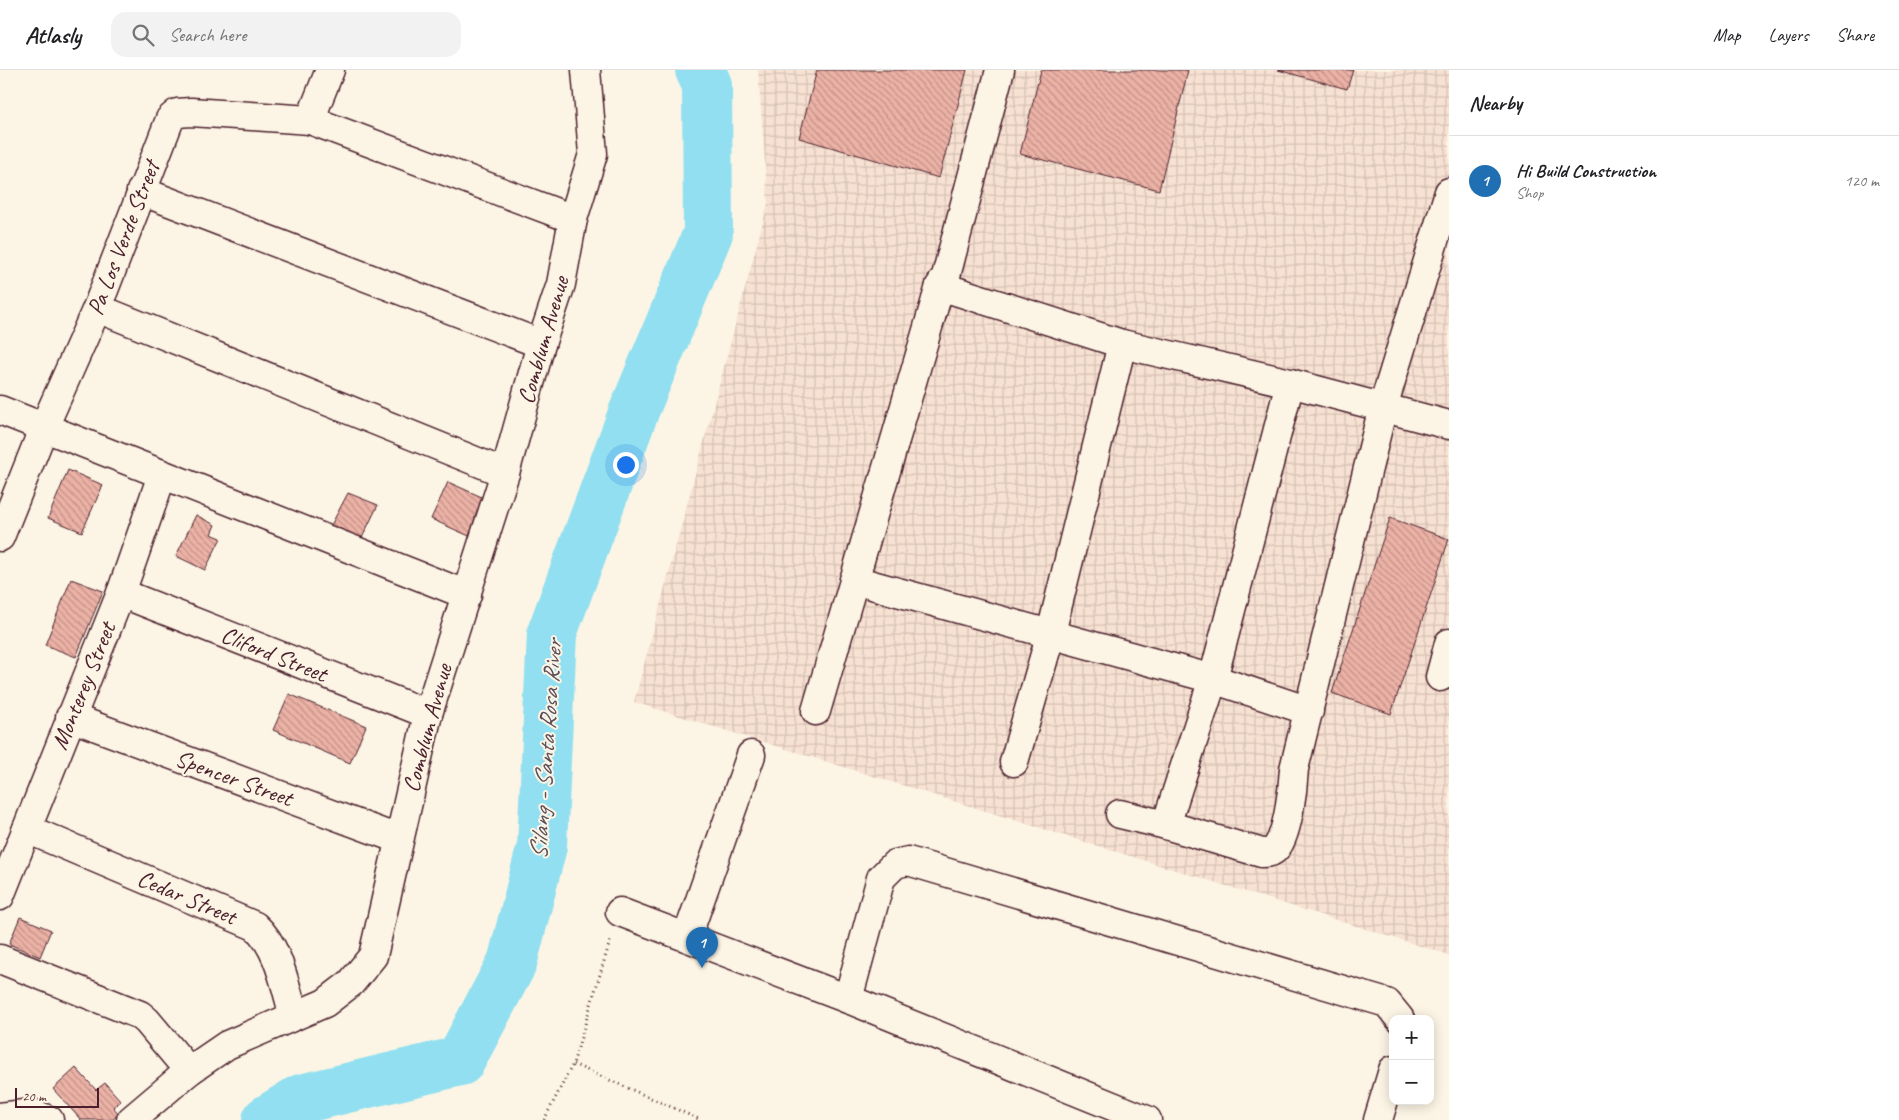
<!DOCTYPE html>
<html lang="en">
<head>
<meta charset="utf-8">
<style>
	body { margin:0; font-family:Caveat,sans-serif; background:#f2f2f2; color:#202124 }
	.controls { position:absolute; right:15px; bottom:15px; display:grid; overflow:hidden; border-radius:10px; box-shadow:0 2px 12px #0003 }
	.controls button { width:45px; height:45px; display:grid; place-items:center; padding:0; border:0; border-bottom:1px solid #e0e0e0; background:#fff; color:#202124; font:25px sans-serif }
	.scale { position:absolute; left:15px; bottom:12px; width:84px; box-sizing:border-box; padding-left:5px; border:2px solid #4a1f2b; border-top:0; font-size:14px; line-height:18px; white-space:nowrap; color:#4a1f2b; -webkit-text-stroke:4px #fcf5e5; paint-order:stroke }
	.you { position:absolute; left:625px; top:394px; width:18px; height:18px; margin:-12px; border:4px solid #fff; border-radius:50%; background:#1a73e8; box-shadow:0 0 0 8px #1a73e833 }
	.badge { display:grid; place-items:center; width:32px; height:32px; border-radius:50%; background:#1f6fb2; color:#fff; font-size:16px; font-weight:700 }
	.pin { position:absolute; translate:-50% -41px; filter:drop-shadow(0 1px 2px #0008) }
	.pin::after { content:''; position:absolute; top:26px; width:18px; height:15px; background:inherit; clip-path:polygon(0 0,100% 0,50% 100%) }
	.list { margin:0; padding:0; list-style:none }
	h2 { display:flex; justify-content:space-between; align-items:center; height:65px; margin:0; padding:0 20px; font-size:21px }
	h2 small { font-size:16px; font-weight:400; color:#757577 }
	.list li { display:grid; grid-template-columns:32px 1fr auto; gap:15px; align-items:center; box-sizing:border-box; height:90px; padding:0 20px; border-top:1px solid #e0e0e0 }
	.list b { display:block; font-size:19px; white-space:nowrap }
	.list p { margin:0; font-size:16px; white-space:nowrap; color:#757577 }
	.list em { font-size:16px; font-style:normal; color:#757577 }
	.icon { flex:none; width:28px; height:28px; fill:none; stroke:currentColor; stroke-width:2; stroke-linecap:round; stroke-linejoin:round }
	.map { position:relative; flex:none; width:1449px; height:1050px; overflow:hidden }
	header { display:flex; align-items:center; gap:30px; box-sizing:border-box; height:70px; padding:0 25px; background:#fff; border-bottom:1px solid #e0e0e0 }
	header strong { font-size:24px }
	nav { display:flex; gap:28px; margin-inline-start:auto; font-size:18px }
	.search { width:350px; height:45px; background:#f2f2f2; display:flex; align-items:center; gap:12px; box-sizing:border-box; padding:0 18px; border-radius:15px; color:#757577; font-size:19px }
	main { display:flex }
	aside { flex:1; background:#fff }
	.map>svg:first-child { display:block }
	.industrial { fill:url(#industrial-grid) }
	.lines { fill:none; stroke-linecap:round; stroke-linejoin:round }
	.river { stroke:#91dff0; stroke-width:50 }
	.building { fill:url(#building-back-hatch); stroke:#4a1f2b }
	.minor-casing { stroke:#4a1f2b; stroke-width:31 }
	.path { stroke:#4a1f2b; stroke-width:3; stroke-dasharray:1 4; stroke-linecap:butt }
	.minor { stroke:#fcf5e5; stroke-width:28 }
	.labels { text-anchor:middle; stroke-width:4; stroke-linejoin:round; paint-order:stroke }
	.street-label { font-size:24px; fill:#4a1f2b; stroke:#fcf5e5 }
	.water-label { font-size:25px; font-style:italic; fill:#5c4f5c; stroke:#fcf5e5 }
</style>
</head>
<body>
<header>
<strong>Atlasly</strong>
<div class="search"><svg class="icon" aria-label="search" viewBox="0 0 24 24"><circle cx="10" cy="10" r="6"/><path d="M15 15l6 6"/></svg>Search here</div>
<nav><a>Map</a><a>Layers</a><a>Share</a></nav>
</header>
<main>
<div class="map">
<svg width="1449" height="1050" viewBox="0 0 1449 1050">
	<defs>
		<pattern id="industrial-grid" width="8" height="8" patternUnits="userSpaceOnUse" patternTransform="scale(1.25)"><rect width="8" height="8" fill="#f7e1d2"/><path d="M0 4h8M4 0v8" fill="none" stroke="#d5c1b4"/></pattern>
		<pattern id="building-back-hatch" width="6" height="6" patternUnits="userSpaceOnUse" patternTransform="scale(1.25)"><rect width="6" height="6" fill="#ecb2a6"/><path d="M-1 5l2 2M0 0l6 6M5-1l2 2" fill="none" stroke="#c19087"/></pattern>
	</defs>
	<rect width="100%" height="100%" fill="#fcf5e5"/>
	<filter id="ink" filterUnits="userSpaceOnUse"><feTurbulence type="fractalNoise" baseFrequency=".02" numOctaves="2"/><feDisplacementMap in="SourceGraphic" scale="10" xChannelSelector="R" yChannelSelector="G"/><feConvolveMatrix kernelMatrix="1 2 1 2 8 2 1 2 1" color-interpolation-filters="sRGB"/></filter>
	<g filter="url(#ink)">
		<path class="industrial" d="M758 0H1449V885L634 632 768 133Z"/>
		<g class="lines">
			<path class="river" d="M267 1050 301 1029 460 991 512 893 542 776 552 563 634 341 708 163 707 15 700 0"/>
		</g>
		<g class="building">
			<path d="M817 0H967L939 108 799 68Z"/>
			<path d="M1041 0H1188L1159 120 1020 84Z"/>
			<path d="M1278 0H1353L1347 19Z"/>
			<path d="M68 400 103 415 82 462 48 448Z"/>
			<path d="M448 412 493 432 476 469 431 449Z"/>
			<path d="M348 423 378 435 361 470 328 461Z"/>
			<path d="M196 445 215 455 211 464 221 468 205 500 176 486Z"/>
			<path d="M1390 448 1449 469 1391 644 1332 623Z"/>
			<path d="M71 509 103 521 76 587 45 575Z"/>
			<path d="M289 624 366 656 350 693 273 660Z"/>
			<path d="M20 847 51 860 40 887 9 874Z"/>
			<path d="M76 998 96 1020 105 1013 121 1031 113 1037 119 1044 112 1050H81L53 1019Z"/>
		</g>
		<g class="lines">
			<defs>
				<g id="minor">
					<path d="M310 50 573 149"/>
					<path d="M141 121 541 274"/>
					<path d="M940 216 1122 274 1290 313 1449 355"/>
					<path d="M97 238 505 403"/>
					<path d="M0 340 467 525"/>
					<path d="M0 467 44 357 97 238 170 49 177 43 191 42 310 50 330 0"/>
					<path d="M854 510 1213 609 1309 641"/>
					<path d="M121 523 428 644"/>
					<path d="M1440 607 1449 573"/>
					<path d="M816 641 940 216 946 206 1000 0"/>
					<path d="M70 647 398 769"/>
					<path d="M1014 692 1051 563 1122 274"/>
					<path d="M1120 744 1166 755 1262 783C1267 783 1270 783 1274 780 1288 769 1293 716 1294 699L1383 337 1449 122"/>
					<path d="M1166 755 1213 609 1290 313"/>
					<path d="M27 759 255 856C279 877 285 916 294 946"/>
					<path d="M0 826 121 523 162 405"/>
					<path d="M620 842 848 929 1147 1050"/>
					<path d="M687 867 751 685"/>
					<path d="M0 889 140 945 147 951 189 1001"/>
					<path d="M848 929 881 808 895 794 908 791 1387 933 1400 949"/>
					<path d="M0 1047 32 1043 49 1050"/>
					<path d="M131 1050 189 1001 227 975 325 933 351 913 373 886 428 644 505 403 541 274 561 214 573 149 593 84 586 0"/>
					<path d="M1378 1050 1393 1000"/>
				</g>
			</defs>
			<use href="#minor" class="minor-casing"/>
			<g class="path">
				<path d="M573 994 701 1050"/>
				<path d="M544 1050 573 994 611 868"/>
			</g>
			<use href="#minor" class="minor"/>
		</g>
	</g>
	<g class="labels">
		<g class="street-label">
			<text transform="translate(123 168) rotate(-69)" y="8">Pa Los Verde Street</text>
			<text transform="translate(543 270) rotate(-74)" y="8">Comblum Avenue</text>
			<text transform="translate(274 584) rotate(22)" y="8">Cliford Street</text>
			<text transform="translate(83 616) rotate(-68)" y="8">Monterey Street</text>
			<text transform="translate(427 658) rotate(-75)" y="8">Comblum Avenue</text>
			<text transform="translate(234 708) rotate(20)" y="8">Spencer Street</text>
			<text transform="translate(187 827) rotate(23)" y="8">Cedar Street</text>
		</g>
		<g class="water-label">
			<text transform="translate(545 680) rotate(-86)" y="9">Silang - Santa Rosa River</text>
		</g>
	</g>
</svg>
<div class="controls">
<button>+</button>
<button>−</button>
</div>
<div class="scale">20 m</div>
<div class="you"></div>
<div class="pin badge" style="left:702px;top:898px">1</div>
</div>
<aside>
<h2>Nearby<small></small></h2>
<ul class="list">
<li><span class="badge">1</span><div><b>Hi Build Construction</b><p>Shop</p></div><em>120 m</em></li>
</ul>
</aside>
</main>
</body>
</html>
